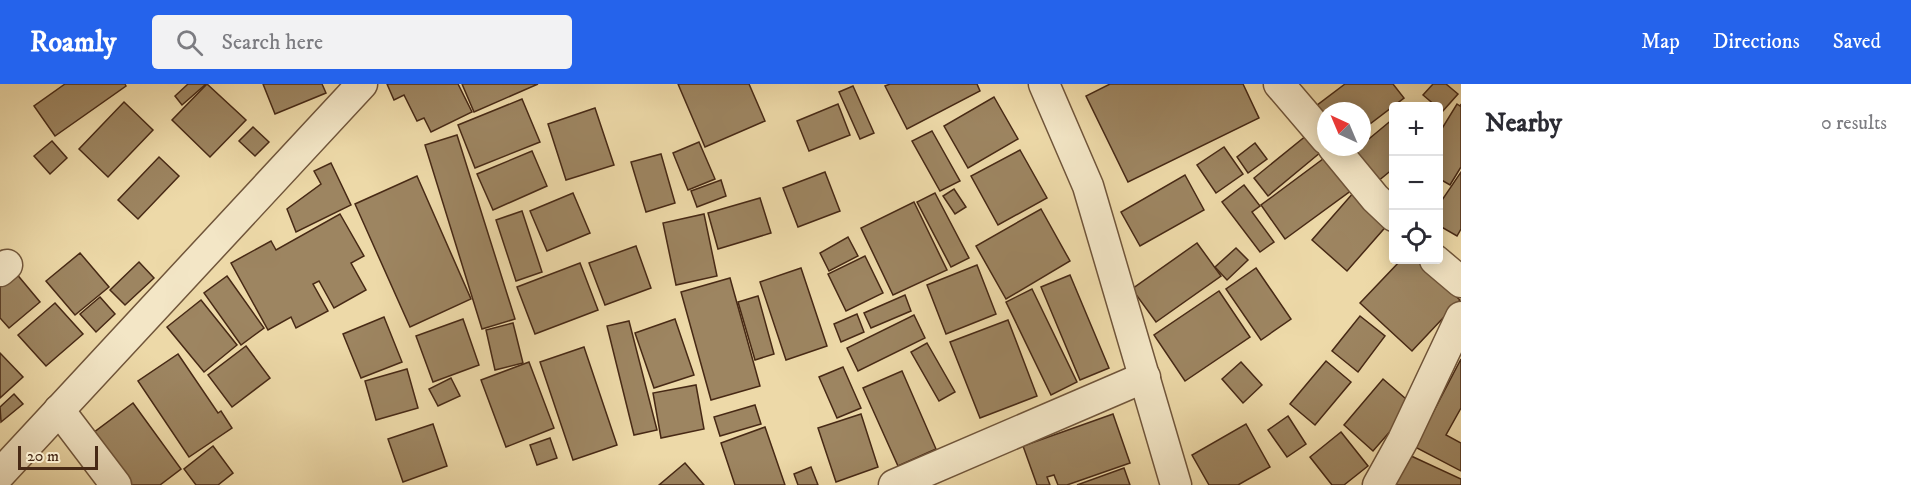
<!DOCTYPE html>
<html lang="en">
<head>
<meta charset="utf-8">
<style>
	body { margin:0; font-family:"IM FELL DW Pica",serif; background:#f2f2f3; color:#2b2b33 }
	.controls { position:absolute; right:18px; top:18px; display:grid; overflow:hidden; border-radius:6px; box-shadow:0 3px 15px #0003 }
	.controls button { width:54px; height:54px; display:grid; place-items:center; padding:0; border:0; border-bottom:2px solid #e1e1e2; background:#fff; color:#2b2b33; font:30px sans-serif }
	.compass { position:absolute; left:1317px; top:18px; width:54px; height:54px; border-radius:50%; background:#fff; box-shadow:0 3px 15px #0003; rotate:316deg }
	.scale { position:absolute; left:18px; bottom:15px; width:80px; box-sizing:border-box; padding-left:6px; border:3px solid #472915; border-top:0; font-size:16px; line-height:21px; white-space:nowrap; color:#472915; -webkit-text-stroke:4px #f3e6c6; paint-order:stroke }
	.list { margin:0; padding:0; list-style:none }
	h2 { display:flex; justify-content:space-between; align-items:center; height:78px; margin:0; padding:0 24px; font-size:26px }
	h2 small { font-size:20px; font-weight:400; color:#7c7c81 }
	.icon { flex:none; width:33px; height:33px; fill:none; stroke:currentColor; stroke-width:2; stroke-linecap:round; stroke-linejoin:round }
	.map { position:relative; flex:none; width:1461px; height:401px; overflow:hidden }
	header { display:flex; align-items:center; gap:36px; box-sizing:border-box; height:84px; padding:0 30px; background:#2563eb; color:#fff }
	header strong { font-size:28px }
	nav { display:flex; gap:33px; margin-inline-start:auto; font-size:21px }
	.search { width:420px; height:54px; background:#f2f2f3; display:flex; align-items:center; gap:15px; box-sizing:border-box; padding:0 21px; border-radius:6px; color:#7c7c81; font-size:22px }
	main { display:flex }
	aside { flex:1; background:#fff }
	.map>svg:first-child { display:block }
	.building { fill:#9d8561; stroke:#472915; stroke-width:1.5 }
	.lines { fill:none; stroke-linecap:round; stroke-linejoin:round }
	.minor-casing { stroke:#70553a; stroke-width:33 }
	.minor { stroke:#f3e6c6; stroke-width:30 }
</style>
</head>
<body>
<header>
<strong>Roamly</strong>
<div class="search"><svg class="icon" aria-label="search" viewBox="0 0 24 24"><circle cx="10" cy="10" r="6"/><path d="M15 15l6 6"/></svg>Search here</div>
<nav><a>Map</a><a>Directions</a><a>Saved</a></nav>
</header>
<main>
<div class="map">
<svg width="1461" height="401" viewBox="0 0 1461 401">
	<rect width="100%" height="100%" fill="#edd9a8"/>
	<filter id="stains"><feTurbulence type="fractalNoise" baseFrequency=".00333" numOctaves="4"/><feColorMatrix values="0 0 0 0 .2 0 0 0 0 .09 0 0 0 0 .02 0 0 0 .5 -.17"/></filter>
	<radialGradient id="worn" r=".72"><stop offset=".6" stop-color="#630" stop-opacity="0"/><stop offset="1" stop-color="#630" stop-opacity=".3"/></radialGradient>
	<g class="building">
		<path d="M65 0H125L126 2 55 52 34 22Z"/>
		<path d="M188 0H206L182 21 175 12Z"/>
		<path d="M207 0 246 36 210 73 172 36Z"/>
		<path d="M263 0H322L326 9 275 30Z"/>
		<path d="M387 0H458L472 28 431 48 424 34 417 37 404 11 394 16Z"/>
		<path d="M462 0H538L474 28Z"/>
		<path d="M678 0H749L765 37 705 63Z"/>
		<path d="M890 0H977L980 7 907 45 885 2Z"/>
		<path d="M1110 0H1243L1259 34 1128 98 1086 12Z"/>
		<path d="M1345 0H1393L1404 14 1362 46V27H1326V35L1316 22Z"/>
		<path d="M1433 0H1446L1458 10 1442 28 1438 22H1436L1423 11Z"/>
		<path d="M853 2 874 49 860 55 839 8Z"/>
		<path d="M994 13 1018 55 968 84 944 42Z"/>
		<path d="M522 15 540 58 475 84 458 41Z"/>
		<path d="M124 18 153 46 108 93 79 65Z"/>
		<path d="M838 20 850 51 809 67 797 37Z"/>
		<path d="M1457 20 1460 22 1461 20V83L1450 101 1438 94V51Z"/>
		<path d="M595 24 614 81 566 96 548 40Z"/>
		<path d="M1394 34V84L1377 98 1352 69Z"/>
		<path d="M253 43 269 58 255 72 239 57Z"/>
		<path d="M932 47 960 97 940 107 912 57Z"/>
		<path d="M457 51 515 235 482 245 425 61Z"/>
		<path d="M1307 51 1321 68 1268 112 1254 94Z"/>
		<path d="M52 57 67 74 50 90 34 72Z"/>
		<path d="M699 58 715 95 688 106 673 69Z"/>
		<path d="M1255 59 1267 75 1248 89 1237 73Z"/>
		<path d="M1224 63 1243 90 1216 109 1197 81Z"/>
		<path d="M1020 66 1047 114 998 141 971 92Z"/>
		<path d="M532 67 547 102 493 126 477 90Z"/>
		<path d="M1331 69 1356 103 1285 155 1261 121Z"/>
		<path d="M661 70 675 119 646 128 631 78Z"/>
		<path d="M159 73 179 92 138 135 118 116Z"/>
		<path d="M331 79 351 121 296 148 287 125 321 100 314 87Z"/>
		<path d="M825 88 840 127 798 143 783 104Z"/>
		<path d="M1461 88V145L1457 152 1438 141V122Z"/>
		<path d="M1185 91 1204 126 1140 162 1121 128Z"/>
		<path d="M417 92 471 215 410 243 355 120Z"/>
		<path d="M721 96 726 112 697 123 691 107Z"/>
		<path d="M1244 101 1260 122 1252 128 1274 158 1260 168 1222 118Z"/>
		<path d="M954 105 966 123 955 130 943 112Z"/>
		<path d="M1354 108 1389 139 1347 187 1312 156Z"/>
		<path d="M573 109 590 149 547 167 530 127Z"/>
		<path d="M935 109 969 174 951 183 917 118Z"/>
		<path d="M760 114 771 149 718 165 708 129Z"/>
		<path d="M914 118 947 186 893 211 861 144Z"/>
		<path d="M1041 125 1070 177 1006 215 976 162Z"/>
		<path d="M522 127 542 188 516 197 496 136Z"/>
		<path d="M340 130 364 172 351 179 366 206 334 224 319 197 313 200 328 227 296 244 291 233 268 246 231 179 271 157 276 166Z"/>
		<path d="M704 130 717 192 676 201 663 139Z"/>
		<path d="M848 153 858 172 829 187 820 169Z"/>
		<path d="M1197 159 1221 192 1156 238 1132 205Z"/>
		<path d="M636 162 651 204 605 221 589 179Z"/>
		<path d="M1236 164 1248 176 1227 196 1215 183Z"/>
		<path d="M80 169 109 203 75 231 46 197Z"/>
		<path d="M865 172 883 209 846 227 828 190Z"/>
		<path d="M1401 176H1416L1460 216 1412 267 1360 219Z"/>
		<path d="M139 178 154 194 125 221 110 206Z"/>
		<path d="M580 179 598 226 535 250 517 203Z"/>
		<path d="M977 181 996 230 946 250 927 201Z"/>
		<path d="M801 184 827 262 786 276 760 198Z"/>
		<path d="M1256 184 1291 235 1261 256 1226 205Z"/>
		<path d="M15 188 40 218 9 244 0 234V201Z"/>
		<path d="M1070 191 1109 284 1080 296 1041 203Z"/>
		<path d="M227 192 264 244 241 261 204 209Z"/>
		<path d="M730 194 760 302 711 316 681 208Z"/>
		<path d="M1032 205 1077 298 1051 311 1006 218Z"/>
		<path d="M1219 207 1250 253 1185 297 1154 251Z"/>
		<path d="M905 211 911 227 871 244 864 229Z"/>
		<path d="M758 212 774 270 755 276 738 218Z"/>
		<path d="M100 213 115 230 96 248 80 230Z"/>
		<path d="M201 216 237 261 204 288 167 243Z"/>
		<path d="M55 219 83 250 46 282 18 251Z"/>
		<path d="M857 230 864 248 841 258 834 240Z"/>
		<path d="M914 231 925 254 858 287 847 264Z"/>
		<path d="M1360 232 1385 252 1358 288 1332 267Z"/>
		<path d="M384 233 402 278 361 294 343 250Z"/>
		<path d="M463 235 479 281 433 298 416 252Z"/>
		<path d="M675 235 694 291 654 304 635 249Z"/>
		<path d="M1008 236 1037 312 980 334 950 258Z"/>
		<path d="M629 237 657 346 634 351 607 242Z"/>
		<path d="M513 239 523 279 495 286 486 246Z"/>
		<path d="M927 259 955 308 939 317 911 268Z"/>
		<path d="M246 262 270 294 232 323 208 291Z"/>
		<path d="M584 263 617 361 573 376 540 278Z"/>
		<path d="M0 269 23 293 0 314Z"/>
		<path d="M178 270 218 329 221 327 232 344 189 373 138 297Z"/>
		<path d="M1461 275V324L1446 351 1461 359V387L1415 363Z"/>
		<path d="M1326 277 1351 298 1315 341 1290 320Z"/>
		<path d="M529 278 554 344 506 363 481 296Z"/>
		<path d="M1241 278 1262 301 1243 319 1222 295Z"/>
		<path d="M843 283 861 324 837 334 819 293Z"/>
		<path d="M407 285 418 324 376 336 365 297Z"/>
		<path d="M902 287 936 365 898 382 863 304Z"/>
		<path d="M451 294 460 312 438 322 429 305Z"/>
		<path d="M1383 295 1413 321 1373 367 1344 341Z"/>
		<path d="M696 301 704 345 661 354 653 309Z"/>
		<path d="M14 310 23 320 1 338 0 323Z"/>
		<path d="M133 319 181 385 160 401H131L93 349Z"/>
		<path d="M755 321 761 340 720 352 714 333Z"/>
		<path d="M861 330 878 383 836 398 818 344Z"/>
		<path d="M1113 330 1130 379 1067 401H1058L1054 391 1047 393 1050 401H1037L1023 362Z"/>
		<path d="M1288 332 1306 360 1287 373 1268 346Z"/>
		<path d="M433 340 447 382 403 398 388 355Z"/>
		<path d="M1246 340 1270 383 1238 401H1209L1192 371Z"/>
		<path d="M765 343 785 401H735L721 359Z"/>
		<path d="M1341 348 1368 382 1344 401H1332L1310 373Z"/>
		<path d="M550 354 557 374 537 381 530 361Z"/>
		<path d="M213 362 233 389 218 401H196L184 385Z"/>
		<path d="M1409 371 1461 395V401H1394Z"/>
		<path d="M685 379 704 401H659Z"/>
		<path d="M811 383 818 401H798L794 390Z"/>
		<path d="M1124 384 1130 401H1077Z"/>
	</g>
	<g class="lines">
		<defs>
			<g id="minor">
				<path d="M1044 0 1088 102 1176 401"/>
				<path d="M1279 0 1326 55"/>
				<path d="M1333 63 1375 114 1394 132"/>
				<path d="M1435 176 1461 198"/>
				<path d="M0 187 7 181"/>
				<path d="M59 326 116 401"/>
				<path d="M0 390 362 0"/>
				<path d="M894 401 1145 293"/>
				<path d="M1378 401 1403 356 1461 233"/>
			</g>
		</defs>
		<use href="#minor" class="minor-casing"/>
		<use href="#minor" class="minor"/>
	</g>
	<rect width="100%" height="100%" filter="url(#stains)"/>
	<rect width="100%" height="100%" fill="url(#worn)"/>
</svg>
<div class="controls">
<button>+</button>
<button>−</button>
<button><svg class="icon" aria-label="locate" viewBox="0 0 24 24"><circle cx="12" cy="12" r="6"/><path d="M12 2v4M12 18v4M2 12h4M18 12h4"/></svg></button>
</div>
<svg class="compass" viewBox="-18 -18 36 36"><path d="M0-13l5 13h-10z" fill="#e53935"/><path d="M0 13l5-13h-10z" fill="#7c7c81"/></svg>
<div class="scale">20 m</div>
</div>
<aside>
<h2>Nearby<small>0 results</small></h2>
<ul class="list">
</ul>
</aside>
</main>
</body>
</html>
